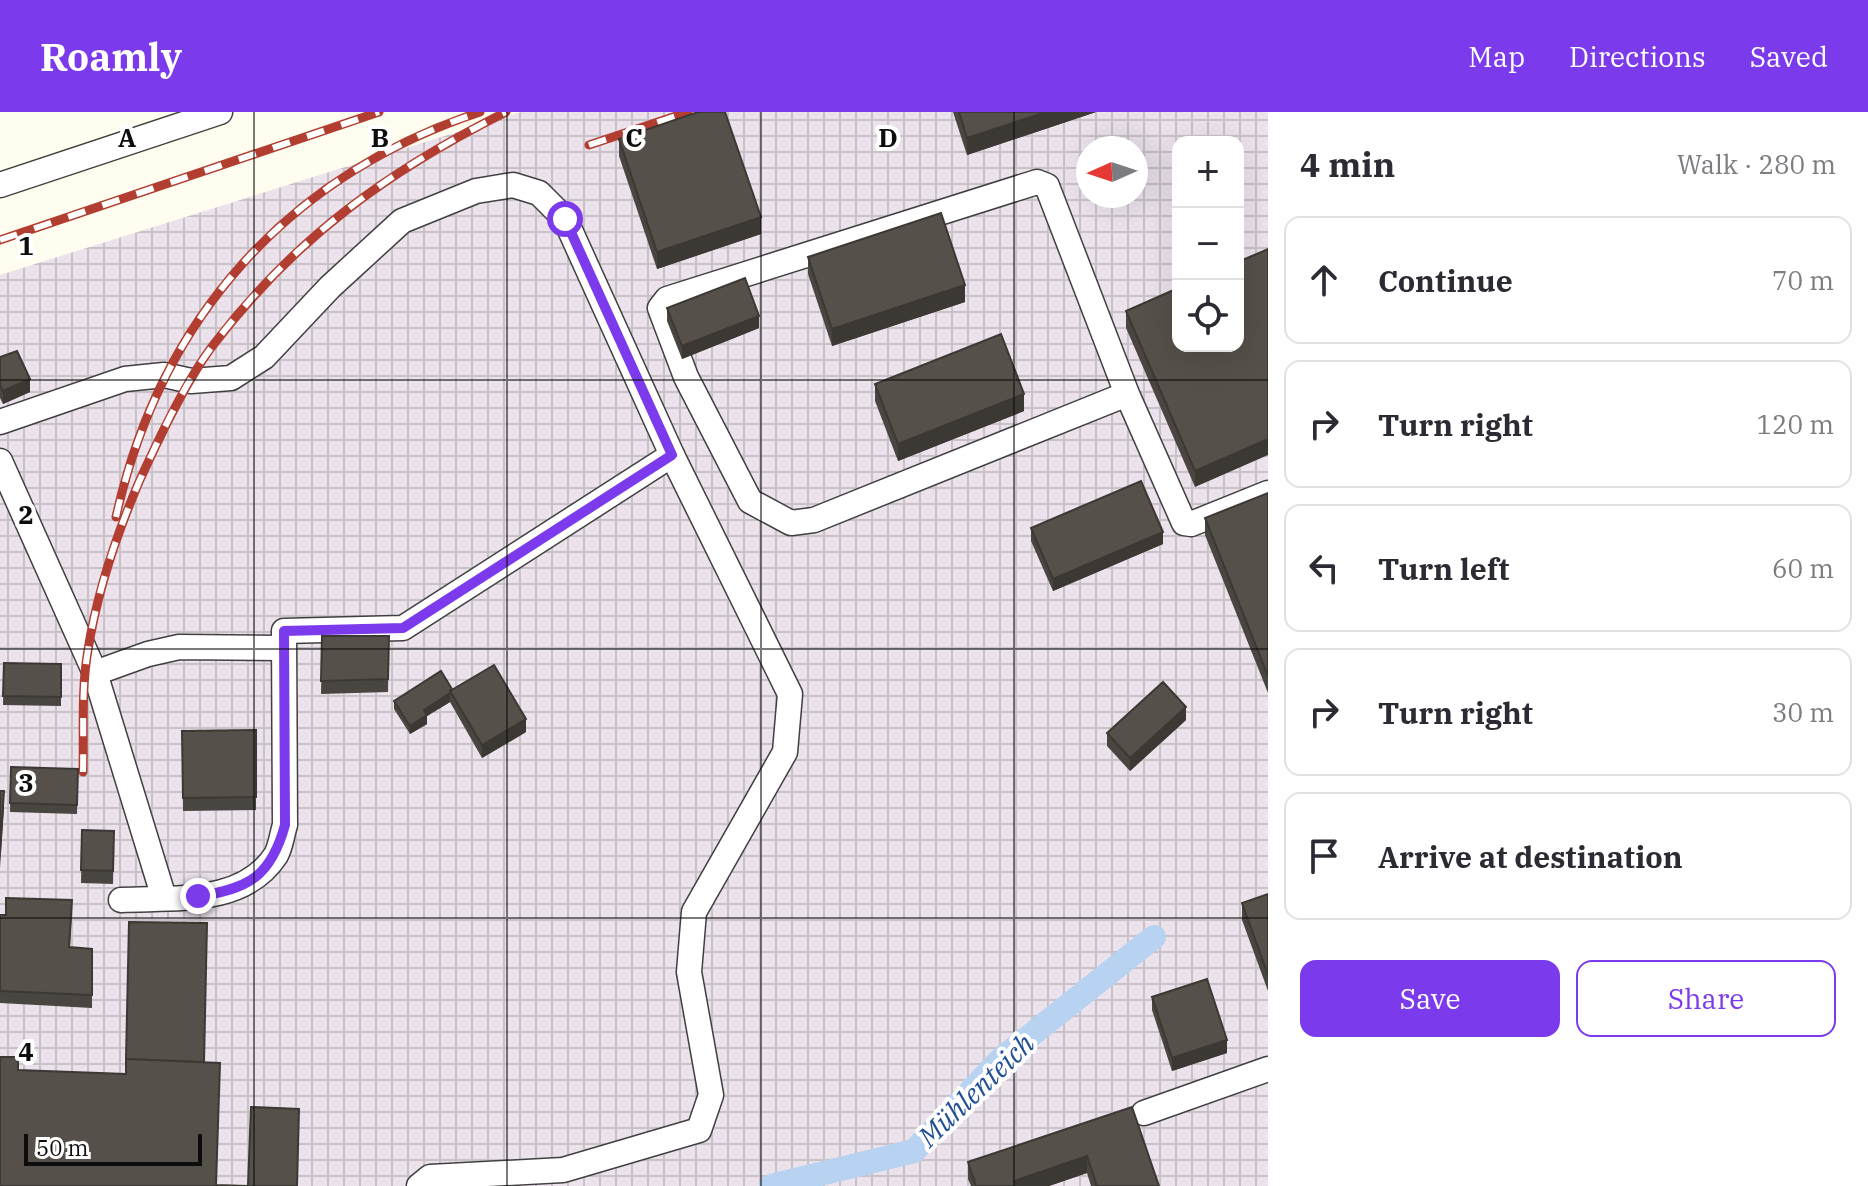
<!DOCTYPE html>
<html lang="en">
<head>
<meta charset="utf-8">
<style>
	body { margin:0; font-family:"IBM Plex Serif",serif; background:#f7f7f7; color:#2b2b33 }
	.controls { position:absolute; right:24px; top:24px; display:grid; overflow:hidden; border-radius:16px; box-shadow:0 8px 32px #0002 }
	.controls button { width:72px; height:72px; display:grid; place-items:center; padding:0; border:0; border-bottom:2px solid #e1e1e2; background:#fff; color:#2b2b33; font:40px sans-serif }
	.compass { position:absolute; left:1076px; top:24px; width:72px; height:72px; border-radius:50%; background:#fff; box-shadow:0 8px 32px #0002; rotate:267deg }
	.scale { position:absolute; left:24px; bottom:20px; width:178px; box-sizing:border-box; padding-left:8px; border:4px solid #0d0d0d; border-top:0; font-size:22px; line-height:28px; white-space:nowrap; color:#0d0d0d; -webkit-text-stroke:6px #fff; paint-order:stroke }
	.stop { position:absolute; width:24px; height:24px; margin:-18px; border:6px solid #7c3aed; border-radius:50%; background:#fff }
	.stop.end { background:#7c3aed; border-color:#fff; box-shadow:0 2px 8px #0008 }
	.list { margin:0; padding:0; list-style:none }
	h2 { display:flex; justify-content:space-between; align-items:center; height:104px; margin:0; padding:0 32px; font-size:34px }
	h2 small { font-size:26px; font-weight:400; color:#7c7c81 }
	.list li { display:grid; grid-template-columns:52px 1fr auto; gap:24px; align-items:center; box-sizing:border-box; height:128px; margin:0 16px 16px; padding:0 16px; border:2px solid #e1e1e2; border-radius:16px }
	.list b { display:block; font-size:30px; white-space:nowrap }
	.list em { font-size:26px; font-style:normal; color:#7c7c81 }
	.actions { display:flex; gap:16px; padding:24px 32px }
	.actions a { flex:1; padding:18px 0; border:2px solid #7c3aed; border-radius:16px; text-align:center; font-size:28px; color:#7c3aed }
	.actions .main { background:#7c3aed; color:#fff }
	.icon { flex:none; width:44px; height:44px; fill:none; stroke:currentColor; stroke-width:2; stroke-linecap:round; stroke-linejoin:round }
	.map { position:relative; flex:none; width:1268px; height:1074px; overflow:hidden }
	header { display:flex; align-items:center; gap:48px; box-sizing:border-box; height:112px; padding:0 40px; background:#7c3aed; color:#fff }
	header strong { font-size:38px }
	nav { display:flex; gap:44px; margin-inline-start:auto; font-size:28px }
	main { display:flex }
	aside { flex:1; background:#fff }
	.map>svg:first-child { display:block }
	.industrial { fill:url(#industrial-grid); fill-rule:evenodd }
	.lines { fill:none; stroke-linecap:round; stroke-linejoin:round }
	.canal { stroke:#b7d3f1; stroke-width:24 }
	.minor-casing { stroke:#404040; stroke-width:27 }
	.minor { stroke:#fff; stroke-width:24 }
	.rail-casing { stroke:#b13e31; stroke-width:9 }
	.rail { stroke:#fff; stroke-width:6; stroke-dasharray:18; stroke-linecap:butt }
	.wall { fill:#494540 }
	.shaded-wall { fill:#3c3834 }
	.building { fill:#55504a; stroke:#3c3834; stroke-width:2 }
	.route { stroke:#7c3aed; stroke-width:10 }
	.grid { fill:none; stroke:#0d0d0d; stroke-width:2; stroke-opacity:0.55 }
	.labels { text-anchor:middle; stroke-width:8; stroke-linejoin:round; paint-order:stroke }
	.water-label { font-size:28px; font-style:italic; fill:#215094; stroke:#fff }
	.grid-label { font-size:26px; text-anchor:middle; font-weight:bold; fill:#0d0d0d; stroke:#fff; stroke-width:8; stroke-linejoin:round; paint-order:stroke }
</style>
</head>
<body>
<header>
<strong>Roamly</strong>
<nav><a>Map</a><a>Directions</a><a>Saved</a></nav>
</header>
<main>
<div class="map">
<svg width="1268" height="1074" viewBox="0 0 1268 1074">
	<defs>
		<pattern id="industrial-grid" width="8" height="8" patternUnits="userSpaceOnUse" patternTransform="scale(2)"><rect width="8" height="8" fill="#ebe2eb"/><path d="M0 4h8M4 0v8" fill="none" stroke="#c8c1c8"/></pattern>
	</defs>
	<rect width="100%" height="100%" fill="#fefdef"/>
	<path class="industrial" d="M521 0H1268V1074H0V163ZM1178 30H1238V234H1178ZM1088 36H1136V84H1088Z"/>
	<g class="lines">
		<path class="canal" d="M771 1074 914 1039 1001 947 1154 825"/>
		<defs>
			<g id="minor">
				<path d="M0 73 220 0"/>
				<path d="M1127 282 814 408 791 411 750 389 686 265 660 196 667 187 1037 70 1047 74 1127 282 1184 411 1191 412 1268 381"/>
				<path d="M0 310 125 267 164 263 191 269 231 266 264 245 330 175 402 109 476 79 513 73 539 81 565 107 672 343 403 516 284 519 285 713C282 722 281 734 276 743 243 794 173 785 121 788"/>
				<path d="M0 349 95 561 164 786"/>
				<path d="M95 561 148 542 179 535 283 536"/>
				<path d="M1144 1001 1268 957"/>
				<path d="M419 1074 430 1065 563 1058 699 1018 711 983 689 860 694 800 785 640 790 582 672 343"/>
			</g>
		</defs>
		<use href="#minor" class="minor-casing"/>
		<use href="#minor" class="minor"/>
		<defs>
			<g id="rail">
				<path d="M589 33 688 0"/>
				<path d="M0 128 379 0"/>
				<path d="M116 405C160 207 287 64 480 0"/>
				<path d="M83 660C84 620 81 577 88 538 97 480 116 424 139 370 158 328 186 268 214 232 295 126 388 59 506 0"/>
			</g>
		</defs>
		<use href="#rail" class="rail-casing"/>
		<use href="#rail" class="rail"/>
	</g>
	<g class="wall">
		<path d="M953 0H1096L967 43Z"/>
		<path d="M619 27 761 122 657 157 619 44Z"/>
		<path d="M1268 137 1195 375 1126 216V199Z"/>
		<path d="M808 145 965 190 832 234 808 162Z"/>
		<path d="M667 196 759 216 682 247 667 209Z"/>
		<path d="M0 245 30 280 3 292 0 286Z"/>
		<path d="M875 272 1024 299 898 349 875 289Z"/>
		<path d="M1268 381V581L1205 423V406Z"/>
		<path d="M1031 416 1163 432 1053 479 1031 429Z"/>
		<path d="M322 524H389L388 580 321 582Z"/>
		<path d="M4 551 61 552V594L3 593Z"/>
		<path d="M452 577 526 620 482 646 450 590 427 604V612L410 622 394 597V589Z"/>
		<path d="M1186 608 1130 659 1107 634V621Z"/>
		<path d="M256 618V698L183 699 182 619Z"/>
		<path d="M11 655 78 657 77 702 10 700Z"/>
		<path d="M82 718 114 719 113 772 81 771Z"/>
		<path d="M1268 782V879L1242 808V791Z"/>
		<path d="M72 800 70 835 92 837V896L0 891V803Z"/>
		<path d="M1152 885 1227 941 1172 959 1152 898Z"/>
		<path d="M1132 995 1159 1074H1091L1087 1061 1049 1074H971L968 1067V1050Z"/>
	</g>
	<g class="shaded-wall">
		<path d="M1046 0H1096L967 43V26Z"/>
		<path d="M761 105V122L657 157V140Z"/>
		<path d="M965 173V190L832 234V217Z"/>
		<path d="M759 204V216L682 247V234Z"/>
		<path d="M30 267V280L3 292V279Z"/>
		<path d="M1024 282V299L898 349V332Z"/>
		<path d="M1268 327V343L1195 375V359Z"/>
		<path d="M1163 420V432L1053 479V467Z"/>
		<path d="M450 581V590L427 604V612L410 622V614L424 598Z"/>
		<path d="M1186 595V608L1130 659V646Z"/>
		<path d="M526 607V620L482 646V633Z"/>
		<path d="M4 679V696L0 756V740Z"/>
		<path d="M1227 928V941L1172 959V946Z"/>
		<path d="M1087 1044V1061L1049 1074H1014V1069Z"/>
	</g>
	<g class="building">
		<path d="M698 0H725L761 105 657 140 619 27Z"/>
		<path d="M959 0H1046L967 26Z"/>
		<path d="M941 101 965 173 832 217 808 145Z"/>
		<path d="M1268 137V327L1195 359 1126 199 1178 176V234H1238V150Z"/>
		<path d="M745 166 759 204 682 234 667 196Z"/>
		<path d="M1001 222 1024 282 898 332 875 272Z"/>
		<path d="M17 239 30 267 3 279 0 273V245Z"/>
		<path d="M1141 369 1163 420 1053 467 1031 416Z"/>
		<path d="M1268 381V564L1205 406Z"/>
		<path d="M322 524H389L388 567 321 569Z"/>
		<path d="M4 551 61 552V585L3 584Z"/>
		<path d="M494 553 526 607 482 633 450 579Z"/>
		<path d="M441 559 452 577 450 579V581L424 598 427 603 410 614 394 589Z"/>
		<path d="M1163 570 1186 595 1130 646 1107 621Z"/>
		<path d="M256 618V685L183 686 182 619Z"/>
		<path d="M11 655 78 657 77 693 10 691Z"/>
		<path d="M0 679H4L0 740Z"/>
		<path d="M82 718 114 719 113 759 81 758Z"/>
		<path d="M1268 782V863L1242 791Z"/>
		<path d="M6 786 72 788 69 835 92 837V883L0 879V803H6Z"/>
		<path d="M129 810 207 811 204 950 126 947Z"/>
		<path d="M1207 867 1227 928 1172 946 1152 885Z"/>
		<path d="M0 945H18V958L126 962V947L220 951 216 1073 248 1074H0Z"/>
		<path d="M251 995 299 997 297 1074H248Z"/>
		<path d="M1132 995 1159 1074H1097L1087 1044 1014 1069 1016 1074H976L968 1050Z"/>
	</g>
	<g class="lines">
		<path class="route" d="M198 784C249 777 271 764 285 713L284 519 403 516 672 343 565 107"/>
	</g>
	<path class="grid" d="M254 0V1074M507 0V1074M761 0V1074M1014 0V1074M0 268H1268M0 537H1268M0 806H1268"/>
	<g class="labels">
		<g class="water-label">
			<text transform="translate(976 978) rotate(-44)" y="10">Mühlenteich</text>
		</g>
	</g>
	<g class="grid-label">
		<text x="127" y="35">A</text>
		<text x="380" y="35">B</text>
		<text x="634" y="35">C</text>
		<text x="888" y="35">D</text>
		<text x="26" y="143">1</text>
		<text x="26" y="412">2</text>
		<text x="26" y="680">3</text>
		<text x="26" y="949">4</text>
	</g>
</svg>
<div class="controls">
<button>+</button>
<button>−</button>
<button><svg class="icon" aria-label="locate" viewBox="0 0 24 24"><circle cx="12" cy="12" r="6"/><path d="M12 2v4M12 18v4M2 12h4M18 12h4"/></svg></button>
</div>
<svg class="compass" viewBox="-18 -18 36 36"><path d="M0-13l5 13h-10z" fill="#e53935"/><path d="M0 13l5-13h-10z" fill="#7c7c81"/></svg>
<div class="scale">50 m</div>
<div class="stop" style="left:565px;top:107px"></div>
<div class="stop end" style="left:198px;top:784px"></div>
</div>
<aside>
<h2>4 min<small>Walk · 280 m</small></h2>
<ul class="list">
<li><svg class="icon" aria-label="ahead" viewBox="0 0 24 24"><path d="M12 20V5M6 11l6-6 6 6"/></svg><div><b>Continue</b></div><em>70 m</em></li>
<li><svg class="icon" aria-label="right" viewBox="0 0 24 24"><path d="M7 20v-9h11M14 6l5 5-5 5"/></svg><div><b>Turn right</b></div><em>120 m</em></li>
<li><svg class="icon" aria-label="left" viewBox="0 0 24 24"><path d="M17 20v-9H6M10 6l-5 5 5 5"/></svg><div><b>Turn left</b></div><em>60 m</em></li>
<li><svg class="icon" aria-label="right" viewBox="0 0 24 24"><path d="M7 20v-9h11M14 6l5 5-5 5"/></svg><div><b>Turn right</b></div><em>30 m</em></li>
<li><svg class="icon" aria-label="arrive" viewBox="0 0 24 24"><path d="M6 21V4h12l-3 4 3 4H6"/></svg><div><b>Arrive at destination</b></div></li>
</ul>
<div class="actions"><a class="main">Save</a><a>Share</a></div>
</aside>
</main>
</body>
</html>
